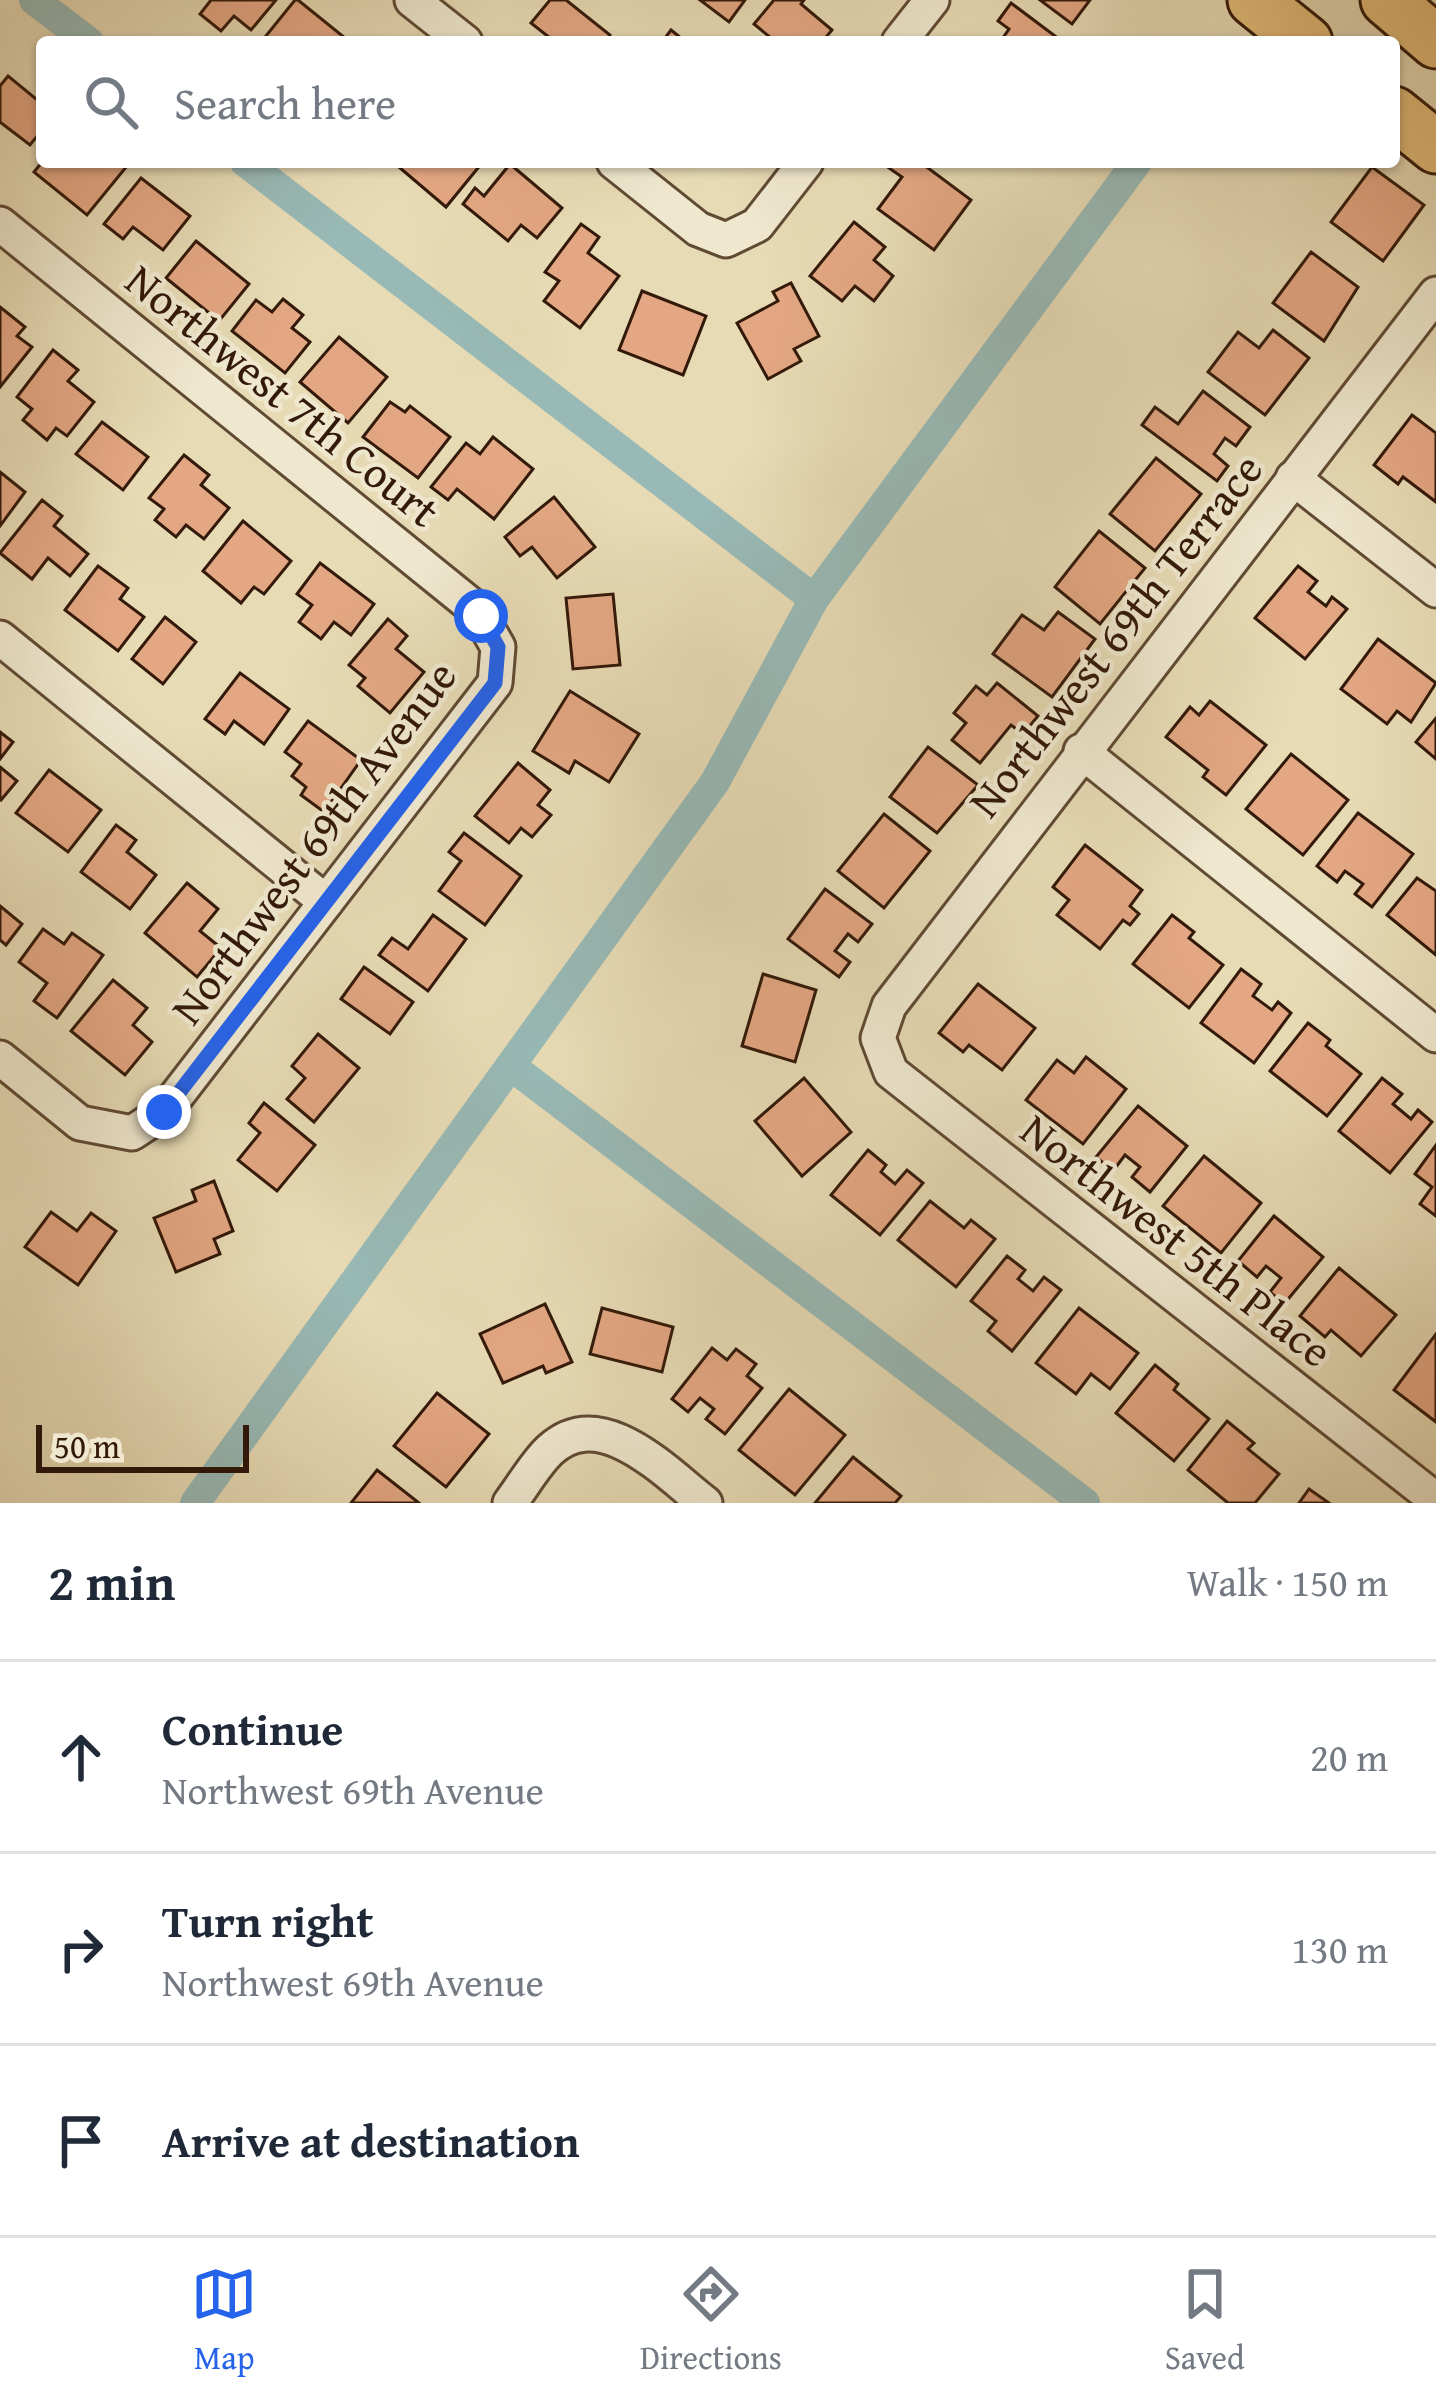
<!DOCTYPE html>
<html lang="en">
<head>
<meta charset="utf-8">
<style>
	body { margin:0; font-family:"Gentium Book Plus",serif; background:#f2f2f3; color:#1f2937 }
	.scale { position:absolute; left:36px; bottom:30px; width:213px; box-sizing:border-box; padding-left:12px; border:6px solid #331909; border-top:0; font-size:33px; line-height:42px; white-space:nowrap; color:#331909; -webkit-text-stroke:9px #efe8cf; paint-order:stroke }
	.stop { position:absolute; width:36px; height:36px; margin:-27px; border:9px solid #2563eb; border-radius:50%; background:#fff }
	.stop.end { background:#2563eb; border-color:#fff; box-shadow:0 3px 12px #0008 }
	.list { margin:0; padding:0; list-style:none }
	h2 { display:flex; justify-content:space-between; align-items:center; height:156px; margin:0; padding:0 48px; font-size:51px }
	h2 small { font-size:39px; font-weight:400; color:#747a83 }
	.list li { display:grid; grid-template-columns:78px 1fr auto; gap:36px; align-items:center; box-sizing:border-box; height:192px; padding:0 48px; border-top:3px solid #e0e1e3 }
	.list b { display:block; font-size:45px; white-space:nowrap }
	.list p { margin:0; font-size:39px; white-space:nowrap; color:#747a83 }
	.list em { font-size:39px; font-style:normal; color:#747a83 }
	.icon { flex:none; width:66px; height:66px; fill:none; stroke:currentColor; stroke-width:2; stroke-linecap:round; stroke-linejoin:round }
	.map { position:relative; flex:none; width:1436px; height:1503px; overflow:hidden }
	.search { position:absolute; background:#fff; box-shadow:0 3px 9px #0004; left:36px; right:36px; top:36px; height:132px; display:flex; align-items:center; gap:30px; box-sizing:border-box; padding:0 42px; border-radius:12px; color:#747a83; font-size:45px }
	.sheet { height:732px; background:#fff }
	nav { display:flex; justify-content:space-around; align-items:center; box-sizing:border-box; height:168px; border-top:3px solid #e0e1e3; background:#fff; font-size:33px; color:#747a83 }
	nav a { display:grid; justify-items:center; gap:6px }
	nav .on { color:#2563eb }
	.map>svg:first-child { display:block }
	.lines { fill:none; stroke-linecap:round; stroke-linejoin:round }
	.canal { stroke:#98b9b5; stroke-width:30 }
	.building { fill:#e3a783; stroke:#331909; stroke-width:3 }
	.street-casing { stroke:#604a34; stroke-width:39 }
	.primary-casing { stroke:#331909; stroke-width:57 }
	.street { stroke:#efe8cf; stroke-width:33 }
	.primary { stroke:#e4be7a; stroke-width:51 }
	.route { stroke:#2563eb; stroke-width:15 }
	.labels { text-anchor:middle; stroke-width:9; stroke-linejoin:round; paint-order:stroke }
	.street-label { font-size:45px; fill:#331909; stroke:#efe8cf }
</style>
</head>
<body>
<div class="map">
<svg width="1436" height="1503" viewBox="0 0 1436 1503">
	<rect width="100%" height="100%" fill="#e7dbb5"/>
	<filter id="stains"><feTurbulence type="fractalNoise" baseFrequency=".00167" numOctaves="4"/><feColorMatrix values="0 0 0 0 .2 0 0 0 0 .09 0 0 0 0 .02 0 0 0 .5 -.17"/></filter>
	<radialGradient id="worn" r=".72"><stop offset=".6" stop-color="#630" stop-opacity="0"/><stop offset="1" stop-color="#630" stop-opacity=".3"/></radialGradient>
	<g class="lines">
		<g class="canal">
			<path d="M34 0 89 42"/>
			<path d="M245 162 814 599"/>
			<path d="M511 1066 1085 1503"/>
			<path d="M195 1503 715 782 814 599 1137 162"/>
		</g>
	</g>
	<g class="building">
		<path d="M211 0H276L251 30 234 16 221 31 200 14Z"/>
		<path d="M295 0H298L350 42H261Z"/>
		<path d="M550 0H566L610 35 605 42H555L531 23Z"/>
		<path d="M700 0H745L729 22Z"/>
		<path d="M774 0H804L801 4 832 30 822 42H768L771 38 754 24Z"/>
		<path d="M1040 0H1090L1072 24Z"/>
		<path d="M1011 3 1063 42H1000L1009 29 998 21Z"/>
		<path d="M671 30 686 42H662Z"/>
		<path d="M8 76 36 99 42 92V130L30 145 0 122V86Z"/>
		<path d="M42 162H122L127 166 87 215 34 172Z"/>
		<path d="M393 162H481L482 163 446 207Z"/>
		<path d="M894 162H920L971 200 934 250 878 209 902 177 889 168Z"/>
		<path d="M510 164 562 208 537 238 521 225 508 241 463 204 475 188 484 196Z"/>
		<path d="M1372 167 1424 205 1383 261 1331 222Z"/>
		<path d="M141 178 190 216 163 250 133 227 123 239 104 224Z"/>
		<path d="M854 222 885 247 874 260 893 276 874 301 855 286 842 301 810 276Z"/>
		<path d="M581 224 599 237 588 253 619 276 580 328 544 301 559 281 545 272Z"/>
		<path d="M196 241 249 284 219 321 166 278Z"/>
		<path d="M1311 252 1358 287 1324 341 1273 303Z"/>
		<path d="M791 283 819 336 794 349 801 361 768 379 737 323 778 301 773 292Z"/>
		<path d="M642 291 706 316 683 375 619 350Z"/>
		<path d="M283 299 303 315 292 328 310 342 285 373 232 331 256 300 272 312Z"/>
		<path d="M0 307 25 327 17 336 32 347 0 387Z"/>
		<path d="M1273 330 1309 358 1265 415 1208 372 1238 332 1259 348Z"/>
		<path d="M339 337 387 377 348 423 300 382Z"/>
		<path d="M53 350 78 370 68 381 94 402 67 436 56 428 47 440 23 420 32 409 17 397Z"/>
		<path d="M1203 391 1250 427 1236 446 1225 438 1214 454 1228 466 1217 481 1142 425 1155 407 1178 424Z"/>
		<path d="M390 402 405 412 410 406 450 437 418 478 363 437Z"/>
		<path d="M1412 415 1436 433V502L1403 477 1398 484 1374 465Z"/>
		<path d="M102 422 148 457 123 490 76 454Z"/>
		<path d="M493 437 533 469 494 519 457 489 448 500 431 487 466 443 480 454Z"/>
		<path d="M184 455 209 475 201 485 229 508 204 539 186 525 176 537 155 520 164 509 149 498Z"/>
		<path d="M1156 458 1201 494 1155 551 1110 514Z"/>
		<path d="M0 472 25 492 0 526Z"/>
		<path d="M554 497 595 547 557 578 532 547 520 556 505 537Z"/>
		<path d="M42 500 62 516 54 526 88 554 70 576 48 558 32 579 0 553Z"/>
		<path d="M243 521 291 561 264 594 254 587 241 603 203 571Z"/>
		<path d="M1099 531 1145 568 1100 624 1055 587Z"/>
		<path d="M320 563 374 604 351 635 334 622 321 639 299 622 312 605 297 594Z"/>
		<path d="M98 566 128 588 120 599 144 617 118 651 65 610Z"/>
		<path d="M1298 566 1317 581 1308 592 1326 606 1332 597 1347 609 1305 659 1255 618Z"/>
		<path d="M613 594 620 665 573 669 566 598Z"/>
		<path d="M1058 612 1095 639 1052 697 993 654 1022 615 1044 630Z"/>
		<path d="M165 617 196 642 163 684 132 659Z"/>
		<path d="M388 619 407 636 396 649 424 672 390 713 358 686 365 678 349 665Z"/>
		<path d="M1378 639 1436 683 1411 722 1397 711 1387 724 1341 689Z"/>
		<path d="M240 673 289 709 264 744 234 721 225 734 205 719Z"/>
		<path d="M997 683 1038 716 1023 734 1011 725 980 763 952 740 966 723 954 713 976 686 987 695Z"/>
		<path d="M570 691 639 734 609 782 575 761 569 773 533 751Z"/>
		<path d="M1210 701 1266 745 1226 795 1203 777 1208 770 1166 737 1190 707 1199 715Z"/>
		<path d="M1436 718V759L1416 742Z"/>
		<path d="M308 721 361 760 324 812 301 795 306 787 292 776 301 764 285 752Z"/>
		<path d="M0 732 13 742 0 759Z"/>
		<path d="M928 747 978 785 937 833 890 797Z"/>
		<path d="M1291 754 1348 800 1303 855 1246 809Z"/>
		<path d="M518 763 550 790 538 805 551 815 532 837 521 828 509 843 475 816Z"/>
		<path d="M0 767 17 781 1 800 0 799Z"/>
		<path d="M49 770 101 810 68 852 16 813Z"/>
		<path d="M1358 813 1413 854 1372 907 1355 894 1363 884 1345 871 1337 882 1317 866Z"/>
		<path d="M884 814 930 851 884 908 838 871Z"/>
		<path d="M116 825 136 840 127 852 156 875 130 909 81 872Z"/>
		<path d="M464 833 521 876 485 925 439 891 461 861 449 852Z"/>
		<path d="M1085 845 1142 890 1130 906 1139 914 1130 925 1123 920 1100 949 1057 915 1069 900 1053 887Z"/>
		<path d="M1417 878 1436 891V955L1387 915Z"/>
		<path d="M187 883 218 909 200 931 221 948 197 977 145 933Z"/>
		<path d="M825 889 872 924 858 942 848 934 835 951 850 962 839 977 788 939Z"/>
		<path d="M0 906 22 924 6 945 0 940Z"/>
		<path d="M433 915 466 939 428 991 379 955 392 938 408 949Z"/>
		<path d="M1172 915 1194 932 1189 938 1223 965 1189 1008 1133 964Z"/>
		<path d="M43 929 64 944 72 933 103 955 57 1018 34 1001 47 983 19 962Z"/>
		<path d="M364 967 413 1002 390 1034 341 999Z"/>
		<path d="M1241 969 1261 984 1253 996 1272 1010 1278 1002 1291 1013 1254 1063 1201 1023Z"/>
		<path d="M763 974 816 990 795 1062 742 1046Z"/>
		<path d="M113 980 147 1008 133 1025 152 1042 125 1075 71 1031Z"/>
		<path d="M978 984 1035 1028 1002 1070 969 1045 963 1052 939 1033Z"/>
		<path d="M1308 1023 1330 1040 1326 1046 1361 1074 1327 1116 1270 1071Z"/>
		<path d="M318 1034 359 1068 314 1122 287 1099 305 1078 292 1066Z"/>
		<path d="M1086 1057 1126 1089 1083 1144 1026 1100 1057 1060 1074 1073Z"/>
		<path d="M804 1078 851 1132 802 1176 755 1121Z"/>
		<path d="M1382 1078 1402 1094 1393 1104 1411 1119 1418 1110 1432 1122 1390 1173 1339 1131Z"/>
		<path d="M264 1103 315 1145 277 1191 238 1160 260 1133 249 1123Z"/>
		<path d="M1138 1106 1187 1146 1150 1192 1132 1177 1140 1167 1125 1155 1113 1171 1096 1157Z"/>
		<path d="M1436 1145V1216L1420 1204 1432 1187 1415 1174Z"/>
		<path d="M868 1150 886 1165 881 1172 895 1184 907 1170 923 1183 880 1235 831 1195Z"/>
		<path d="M1204 1156 1261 1203 1221 1253 1163 1206Z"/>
		<path d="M214 1181 233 1231 214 1239 220 1254 176 1272 154 1218 196 1201 192 1190Z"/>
		<path d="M930 1201 964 1228 971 1220 995 1239 956 1287 898 1240Z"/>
		<path d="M51 1212 77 1231 91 1213 116 1231 78 1285 25 1247Z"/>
		<path d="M1274 1216 1323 1257 1284 1304 1270 1292 1281 1278 1266 1266 1257 1277 1238 1261Z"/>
		<path d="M1007 1256 1025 1270 1018 1279 1033 1291 1044 1277 1061 1290 1012 1351 988 1331 996 1321 971 1301Z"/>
		<path d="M1339 1268 1396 1315 1361 1356 1331 1330 1325 1337 1300 1316Z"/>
		<path d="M545 1304 572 1362 546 1373 543 1366 503 1383 480 1334Z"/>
		<path d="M602 1308 673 1327 662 1372 590 1354Z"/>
		<path d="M1079 1308 1138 1353 1110 1389 1091 1374 1076 1394 1036 1363Z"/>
		<path d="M1436 1334V1422L1394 1390Z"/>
		<path d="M712 1348 727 1360 736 1349 756 1364 747 1376 762 1388 725 1434 706 1419 714 1409 700 1398 688 1412 672 1399Z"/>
		<path d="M1155 1365 1178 1384 1174 1390 1209 1419 1174 1461 1116 1413Z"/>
		<path d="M789 1389 845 1435 795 1495 739 1450Z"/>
		<path d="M437 1393 489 1434 446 1487 394 1446Z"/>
		<path d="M1227 1421 1254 1443 1248 1449 1279 1474 1255 1503H1228L1188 1470Z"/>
		<path d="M853 1457 901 1496 895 1503H815Z"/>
		<path d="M377 1470 419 1503H351Z"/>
		<path d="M1309 1489 1329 1503H1299Z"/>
	</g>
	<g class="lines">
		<defs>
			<g id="street">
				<path d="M412 0 465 42"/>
				<path d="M899 42 932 0"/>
				<path d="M614 162 698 229 726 240 757 225 806 162"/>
				<path d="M0 224 477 610 498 647 495 683 164 1112 132 1133 80 1123 0 1058"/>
				<path d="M1436 294 889 1006 878 1038 891 1072 1436 1500"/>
				<path d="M1293 478 1436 590"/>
				<path d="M0 638 326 902"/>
				<path d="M1081 751 1436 1035"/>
				<path d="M510 1503C523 1486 535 1464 550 1450 601 1403 665 1472 705 1503"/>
			</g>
			<g id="primary">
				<path d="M1254 0 1306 42"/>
				<path d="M1387 0 1436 42"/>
				<path d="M1394 113 1436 147"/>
			</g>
		</defs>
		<use href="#street" class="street-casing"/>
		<use href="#primary" class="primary-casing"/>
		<use href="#street" class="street"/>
		<use href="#primary" class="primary"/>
	</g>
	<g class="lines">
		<path class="route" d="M164 1112 495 683 498 647 481 616"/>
	</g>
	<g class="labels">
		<g class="street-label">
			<text transform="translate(283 395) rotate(39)" y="16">Northwest 7th Court</text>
			<text transform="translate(1115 635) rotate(-52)" y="16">Northwest 69th Terrace</text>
			<text transform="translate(313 842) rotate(-53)" y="16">Northwest 69th Avenue</text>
			<text transform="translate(1177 1240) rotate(38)" y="16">Northwest 5th Place</text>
		</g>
	</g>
	<rect width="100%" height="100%" filter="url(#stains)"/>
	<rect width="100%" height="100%" fill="url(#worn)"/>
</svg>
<div class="scale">50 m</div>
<div class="stop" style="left:481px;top:616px"></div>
<div class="stop end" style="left:164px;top:1112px"></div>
<div class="search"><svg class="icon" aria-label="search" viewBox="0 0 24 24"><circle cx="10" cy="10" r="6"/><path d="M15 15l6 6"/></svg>Search here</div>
</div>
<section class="sheet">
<h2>2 min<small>Walk · 150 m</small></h2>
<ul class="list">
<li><svg class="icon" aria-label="ahead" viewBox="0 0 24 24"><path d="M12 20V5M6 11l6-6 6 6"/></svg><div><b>Continue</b><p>Northwest 69th Avenue</p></div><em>20 m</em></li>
<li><svg class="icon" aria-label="right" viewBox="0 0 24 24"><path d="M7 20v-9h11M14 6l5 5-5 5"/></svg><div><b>Turn right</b><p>Northwest 69th Avenue</p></div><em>130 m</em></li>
<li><svg class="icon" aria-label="arrive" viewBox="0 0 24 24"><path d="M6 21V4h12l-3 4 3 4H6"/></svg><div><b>Arrive at destination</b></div></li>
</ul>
</section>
<nav>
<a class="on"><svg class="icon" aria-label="map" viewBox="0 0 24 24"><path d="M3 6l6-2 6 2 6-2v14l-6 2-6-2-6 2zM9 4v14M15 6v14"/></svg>Map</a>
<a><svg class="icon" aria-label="directions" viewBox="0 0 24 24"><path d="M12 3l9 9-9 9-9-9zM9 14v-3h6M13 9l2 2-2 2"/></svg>Directions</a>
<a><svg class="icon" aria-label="saved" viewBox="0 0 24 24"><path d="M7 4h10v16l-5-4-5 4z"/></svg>Saved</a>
</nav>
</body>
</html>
